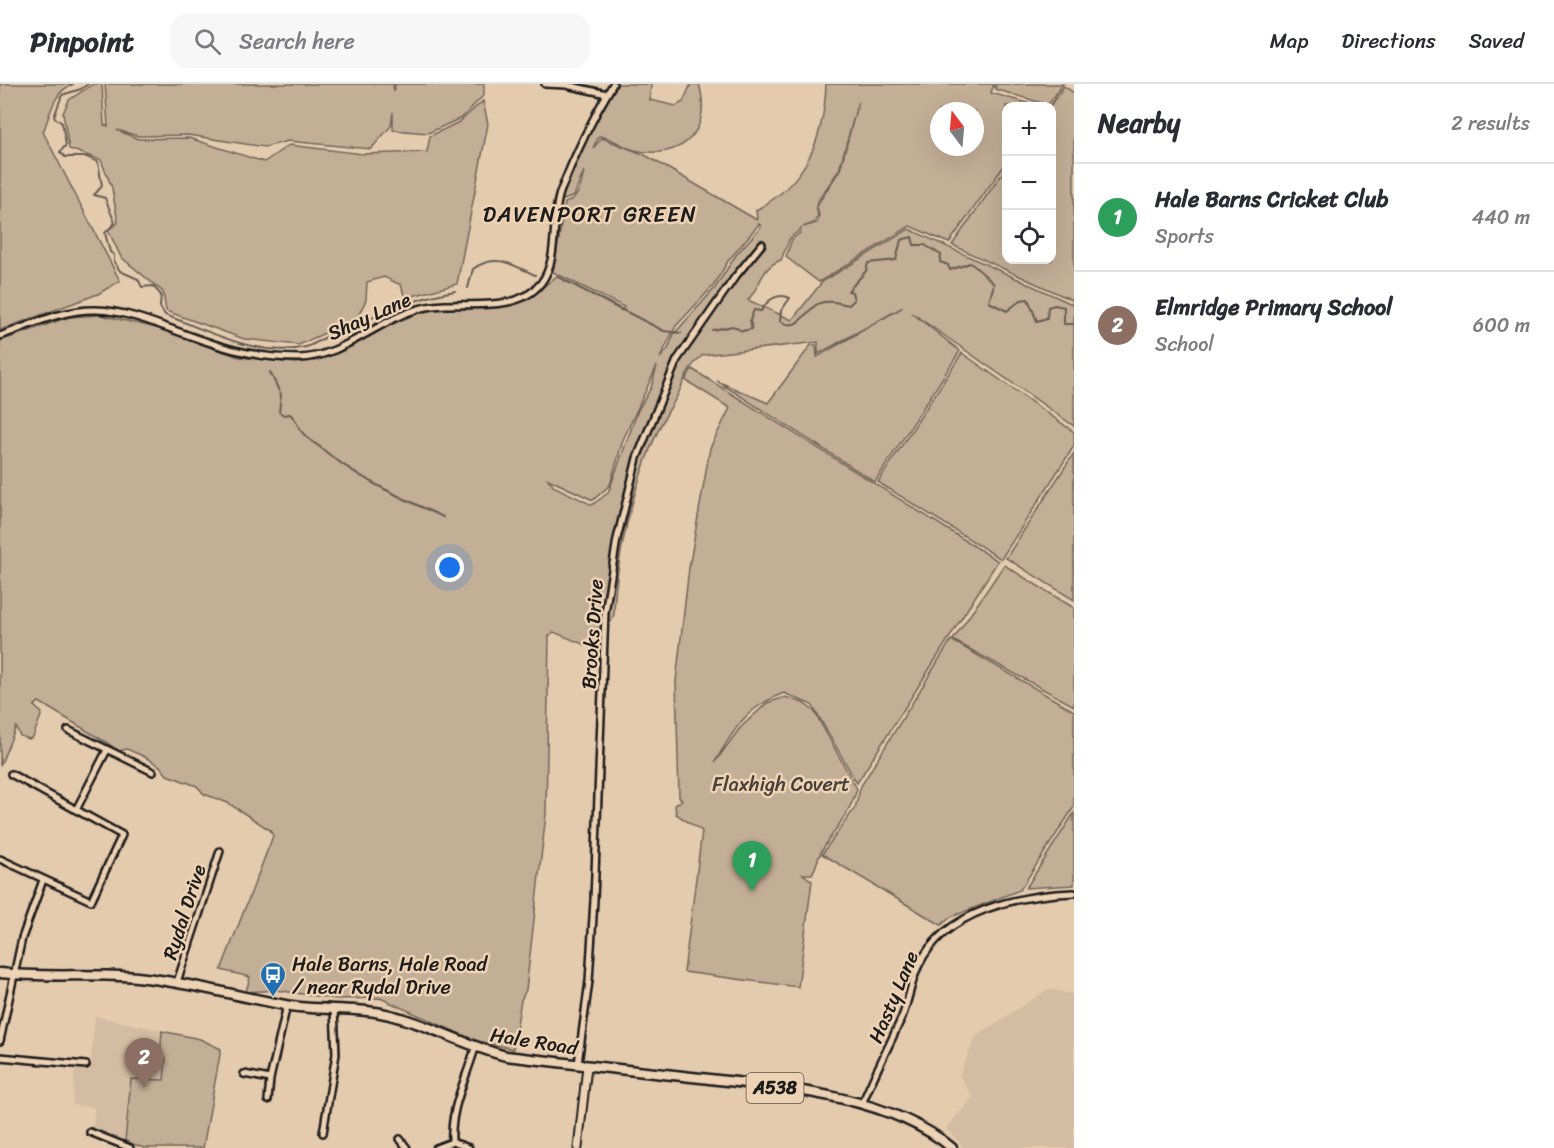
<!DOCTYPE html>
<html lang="en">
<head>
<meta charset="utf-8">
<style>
	body { margin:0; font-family:Sriracha,sans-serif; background:#f7f7f7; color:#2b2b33 }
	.controls { position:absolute; right:18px; top:18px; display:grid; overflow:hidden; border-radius:12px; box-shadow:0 6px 24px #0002 }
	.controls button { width:54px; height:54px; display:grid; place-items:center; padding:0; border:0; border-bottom:2px solid #e1e1e2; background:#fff; color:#2b2b33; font:30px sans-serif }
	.compass { position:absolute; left:930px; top:18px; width:54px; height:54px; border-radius:50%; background:#fff; box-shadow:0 6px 24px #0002; rotate:344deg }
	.you { position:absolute; left:450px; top:484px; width:21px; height:21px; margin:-15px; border:4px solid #fff; border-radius:50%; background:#1a73e8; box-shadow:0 0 0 9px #1a73e833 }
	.badge { display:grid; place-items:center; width:39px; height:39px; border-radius:50%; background:#1f6fb2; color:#fff; font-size:20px; font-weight:700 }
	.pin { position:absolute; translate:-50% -50px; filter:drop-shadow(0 2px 3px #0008) }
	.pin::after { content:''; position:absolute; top:32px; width:21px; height:18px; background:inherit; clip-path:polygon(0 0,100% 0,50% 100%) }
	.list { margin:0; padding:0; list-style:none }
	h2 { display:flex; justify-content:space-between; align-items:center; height:78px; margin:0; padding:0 24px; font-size:26px }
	h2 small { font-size:20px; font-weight:400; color:#7c7c81 }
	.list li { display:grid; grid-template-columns:39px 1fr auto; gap:18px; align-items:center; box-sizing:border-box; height:108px; padding:0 24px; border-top:2px solid #e1e1e2 }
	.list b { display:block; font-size:22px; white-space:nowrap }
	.list p { margin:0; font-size:20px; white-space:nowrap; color:#7c7c81 }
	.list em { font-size:20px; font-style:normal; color:#7c7c81 }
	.icon { flex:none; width:33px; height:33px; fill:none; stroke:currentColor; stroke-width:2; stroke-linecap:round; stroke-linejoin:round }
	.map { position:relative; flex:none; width:1074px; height:1064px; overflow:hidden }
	header { display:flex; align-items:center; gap:36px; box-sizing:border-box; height:84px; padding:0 30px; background:#fff; border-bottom:2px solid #e1e1e2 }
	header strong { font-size:28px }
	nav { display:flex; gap:33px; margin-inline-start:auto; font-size:21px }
	.search { width:420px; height:54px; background:#f7f7f7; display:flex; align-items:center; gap:15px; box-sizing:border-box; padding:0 21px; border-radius:18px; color:#7c7c81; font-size:22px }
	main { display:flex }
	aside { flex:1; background:#fff }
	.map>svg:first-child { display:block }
	.built { fill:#d4bca2 }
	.green { fill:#c3ae96; stroke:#706559; stroke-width:1.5; fill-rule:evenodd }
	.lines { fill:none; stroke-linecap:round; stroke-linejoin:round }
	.stream { stroke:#665d52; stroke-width:2 }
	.minor-casing { stroke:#1c1c1c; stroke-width:10 }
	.tertiary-casing { stroke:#1c1c1c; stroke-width:11 }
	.primary-casing { stroke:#1c1c1c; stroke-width:13 }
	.minor { stroke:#edd2b4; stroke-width:5 }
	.tertiary { stroke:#edd2b4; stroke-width:7 }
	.primary { stroke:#edd2b4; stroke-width:8 }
	.labels { text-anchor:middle; stroke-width:5; stroke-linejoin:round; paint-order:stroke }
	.shield { fill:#edd2b4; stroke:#5b534a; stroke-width:1.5 }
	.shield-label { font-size:18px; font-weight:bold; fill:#1c1c1c }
	.street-label { font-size:20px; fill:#1c1c1c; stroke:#edd2b4 }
	.park-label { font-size:20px; fill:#46403a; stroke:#edd2b4 }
	.poi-label { font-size:20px; fill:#1c1c1c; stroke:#edd2b4; text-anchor:start }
	.quarter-label { font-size:22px; letter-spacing:1.5px; fill:#1c1c1c; stroke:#edd2b4 }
</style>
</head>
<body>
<header>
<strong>Pinpoint</strong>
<div class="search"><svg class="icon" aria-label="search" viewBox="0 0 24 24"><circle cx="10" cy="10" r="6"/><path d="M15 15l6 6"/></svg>Search here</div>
<nav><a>Map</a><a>Directions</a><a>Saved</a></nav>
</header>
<main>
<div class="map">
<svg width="1074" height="1064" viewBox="0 0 1074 1064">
	<rect width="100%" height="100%" fill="#e5cbae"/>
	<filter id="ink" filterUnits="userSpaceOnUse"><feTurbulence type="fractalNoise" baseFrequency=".0167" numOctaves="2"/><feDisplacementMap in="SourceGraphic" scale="12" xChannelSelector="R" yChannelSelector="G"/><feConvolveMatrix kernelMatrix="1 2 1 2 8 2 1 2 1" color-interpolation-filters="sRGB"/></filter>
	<g filter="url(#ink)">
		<g class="built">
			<path d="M1048 905 1074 910V1064H964L946 1044 973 1013 959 991 976 952Z"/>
			<path d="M95 932 200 955 221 965 203 1064H144L93 1044 94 1023 72 1021 75 985 90 986Z"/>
		</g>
		<g class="green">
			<path d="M0 0H74C53 7 51 29 43 48L120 197 98 210 0 246Z"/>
			<path d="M93 0H102L104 41 108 42 105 0H393L394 8 395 0H484V11L461 34 428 49 393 46V28L391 42 371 65 288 57 265 63 188 51 138 52 117 46 138 55 189 54 264 78 289 61 363 70 427 68 430 52 459 38 483 17 488 40 457 200 405 214 401 201 384 193 367 198 366 216 357 234 299 261 244 255 166 227 163 208 121 173 108 146 118 139 112 104 101 76 69 65 63 29 69 16Z"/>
			<path d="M613 0H651L650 16 676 22 683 18 691 0H699C713 47 682 77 634 66 622 63 612 53 599 52L593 64 602 54 645 71 757 136 756 126C806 99 824 55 826 0H994L991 9 1038 22H1006V79L949 159 910 142 819 198 786 173 792 155 800 149 801 145 790 154 781 176C761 183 761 202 748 216L792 236 822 198 909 145 1074 221V342L912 229 960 267 875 398 717 297 768 319 811 261H816L817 273 903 223 818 270V258L703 271C683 287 685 301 672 321 640 372 616 467 614 530L611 538 604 541 602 568 554 548 549 552 546 730 526 906 521 916 513 965 474 956 380 914 336 915 276 906 246 908 250 893 221 886 273 752 270 746 228 719 204 710 197 702 167 691 160 682 145 673 127 665 119 667 104 657 39 618 34 622 42 629 33 653 29 655 20 652 16 643 0 682V257L69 233 101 231 161 245 239 273 296 279 318 276 400 234 431 226 508 220 533 211 557 192 622 227 624 223 553 188 565 119C580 114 581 101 584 87L574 112 564 116 559 113 560 108ZM858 18 840 86 821 115 817 123 819 132 817 139 803 143 814 139 818 131 816 122 819 115 839 86ZM939 27H975V63H939ZM759 140 761 143 736 171 715 204 674 250 668 265 660 274 676 242 714 201 728 177ZM657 282 651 304 638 326 608 409 592 421 553 402 548 395 593 416 610 401 623 356Z"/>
			<path d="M996 0H1063L1048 21 995 5Z"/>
			<path d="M1064 2 1074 9V217L952 161 1006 84V176H1052L1050 22Z"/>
			<path d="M962 269 1074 348V362L1001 475 878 398Z"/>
			<path d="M692 285 998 477 857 699 812 621 784 609C745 624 735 644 715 678L740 644 767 619 785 613 803 619 814 627 857 705C850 729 834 746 821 768 817 775 817 782 812 790H803L812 797 798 903 684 888 702 747 676 730 675 721 682 716 679 713 676 597 689 484 710 364 730 324 685 296Z"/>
			<path d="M1074 369V516L1006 474Z"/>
			<path d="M1004 481 1074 524V622L953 556Z"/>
			<path d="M951 556 1074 627V723L1020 806 951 833 941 841 822 770 855 724 861 702Z"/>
			<path d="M1074 729V801L1026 804Z"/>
			<path d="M162 947 200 955 221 965 203 1064H144L125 1057 131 995 164 996 166 974 160 973Z"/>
		</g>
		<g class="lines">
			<g class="stream">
				<path d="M88 0 81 5 62 11 54 33 62 39 66 61 60 68 65 73H87L98 78 102 102 94 111 105 114 115 139 105 149 110 168 114 171V178L120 187 138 195 142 203 153 202 161 211 160 223 165 231C208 246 259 275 306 263 314 261 322 254 331 251 372 235 411 214 455 207"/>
				<path d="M558 193 664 247 681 249"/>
				<path d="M468 204 473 185C495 169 512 180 535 191"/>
				<path d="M712 246 733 242 742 247 752 245 750 237 754 226 761 227C767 216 778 208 790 214L781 227 780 237C798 248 803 230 816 221 825 215 839 219 849 221L854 216 852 208 848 207 866 187 868 179 896 176 901 156 912 153 914 161H925L941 171 940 178 948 181 950 186 970 179C978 184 986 193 994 200L989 218 1007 227 1021 216 1028 215 1037 237 1047 234 1048 223 1055 221 1064 223V240H1074"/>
				<path d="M270 288 281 311 279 328 284 331 290 330C297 336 297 342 302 348 306 354 314 359 320 363 356 394 400 413 443 433"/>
			</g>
			<defs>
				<g id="minor">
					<path d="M545 0 566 1 607 10"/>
					<path d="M0 252C31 241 63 225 96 226 133 227 170 246 205 257 235 268 267 274 299 274 347 273 385 228 433 222 467 217 517 230 541 199 560 174 550 134 561 106 575 70 593 33 613 0"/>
					<path d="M68 646 153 688"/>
					<path d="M76 726 107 666"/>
					<path d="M0 775 91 817 122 751 11 690"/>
					<path d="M177 898 220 767"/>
					<path d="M0 957 22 854 43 796"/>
					<path d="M0 973 86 981"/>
					<path d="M578 980 589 897 594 816 605 529 617 455 637 374 677 276 735 193 762 160"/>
					<path d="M244 990 270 995"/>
					<path d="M268 1016 270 995 287 921"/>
					<path d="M862 1020C874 991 889 962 902 933 909 916 911 897 919 881 945 826 1020 811 1074 809"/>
					<path d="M90 1048 130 1064"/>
					<path d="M323 1049 336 970 334 925"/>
					<path d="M400 1055 407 1064"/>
					<path d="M452 1058 469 1064"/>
					<path d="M436 1064 452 1058C450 1023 466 996 475 964"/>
				</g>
				<path id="tertiary" d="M578 1064 587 982"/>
				<path id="primary" d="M0 889C46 894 91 889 137 893 188 898 236 912 285 921 317 927 350 923 381 929 425 938 463 961 506 972 565 979 624 986 683 992 766 1002 886 1008 952 1064"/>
			</defs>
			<use href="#minor" class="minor-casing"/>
			<use href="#tertiary" class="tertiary-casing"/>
			<use href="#primary" class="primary-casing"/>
			<use href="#minor" class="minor"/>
			<use href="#tertiary" class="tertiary"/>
			<use href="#primary" class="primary"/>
		</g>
	</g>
	<defs>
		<symbol id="bus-pin" viewBox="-11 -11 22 30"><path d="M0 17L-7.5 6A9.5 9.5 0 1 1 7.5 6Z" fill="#1f6fb2" stroke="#edd2b4"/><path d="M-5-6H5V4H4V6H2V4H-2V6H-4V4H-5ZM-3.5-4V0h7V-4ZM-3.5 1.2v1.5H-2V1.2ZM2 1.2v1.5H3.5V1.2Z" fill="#fff"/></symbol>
	</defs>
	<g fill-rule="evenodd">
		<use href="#bus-pin" x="258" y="876" width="30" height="40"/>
	</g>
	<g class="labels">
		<rect class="shield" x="746.5" y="989" width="57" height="30" rx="4.5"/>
		<g class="shield-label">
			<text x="775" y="1010">A538</text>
		</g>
		<g class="street-label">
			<text transform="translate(369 232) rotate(-24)" y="7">Shay Lane</text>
			<text transform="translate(592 550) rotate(-86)" y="7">Brooks Drive</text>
			<text transform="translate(184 828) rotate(-72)" y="7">Rydal Drive</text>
			<text transform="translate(893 913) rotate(-67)" y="7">Hasty Lane</text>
			<text transform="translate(534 957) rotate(9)" y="7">Hale Road</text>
		</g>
		<g class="park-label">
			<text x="781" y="707">Flaxhigh Covert</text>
		</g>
		<g class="poi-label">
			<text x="292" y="887">Hale Barns, Hale Road<tspan x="292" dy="23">/ near Rydal Drive</tspan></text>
		</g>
		<g class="quarter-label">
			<text x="590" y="138">DAVENPORT GREEN</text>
		</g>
	</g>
</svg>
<div class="controls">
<button>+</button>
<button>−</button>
<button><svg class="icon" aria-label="locate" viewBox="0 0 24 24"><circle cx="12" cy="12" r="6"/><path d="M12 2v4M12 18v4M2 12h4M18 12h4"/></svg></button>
</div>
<svg class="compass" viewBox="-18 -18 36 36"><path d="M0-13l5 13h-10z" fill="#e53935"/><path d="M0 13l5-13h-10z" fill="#7c7c81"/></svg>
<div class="you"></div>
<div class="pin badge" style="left:752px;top:807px;background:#2e9e5b">1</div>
<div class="pin badge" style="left:144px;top:1004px;background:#8d6e63">2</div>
</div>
<aside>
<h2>Nearby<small>2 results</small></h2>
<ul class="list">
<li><span class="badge" style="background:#2e9e5b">1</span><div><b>Hale Barns Cricket Club</b><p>Sports</p></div><em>440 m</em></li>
<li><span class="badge" style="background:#8d6e63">2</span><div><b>Elmridge Primary School</b><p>School</p></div><em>600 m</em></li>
</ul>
</aside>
</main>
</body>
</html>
